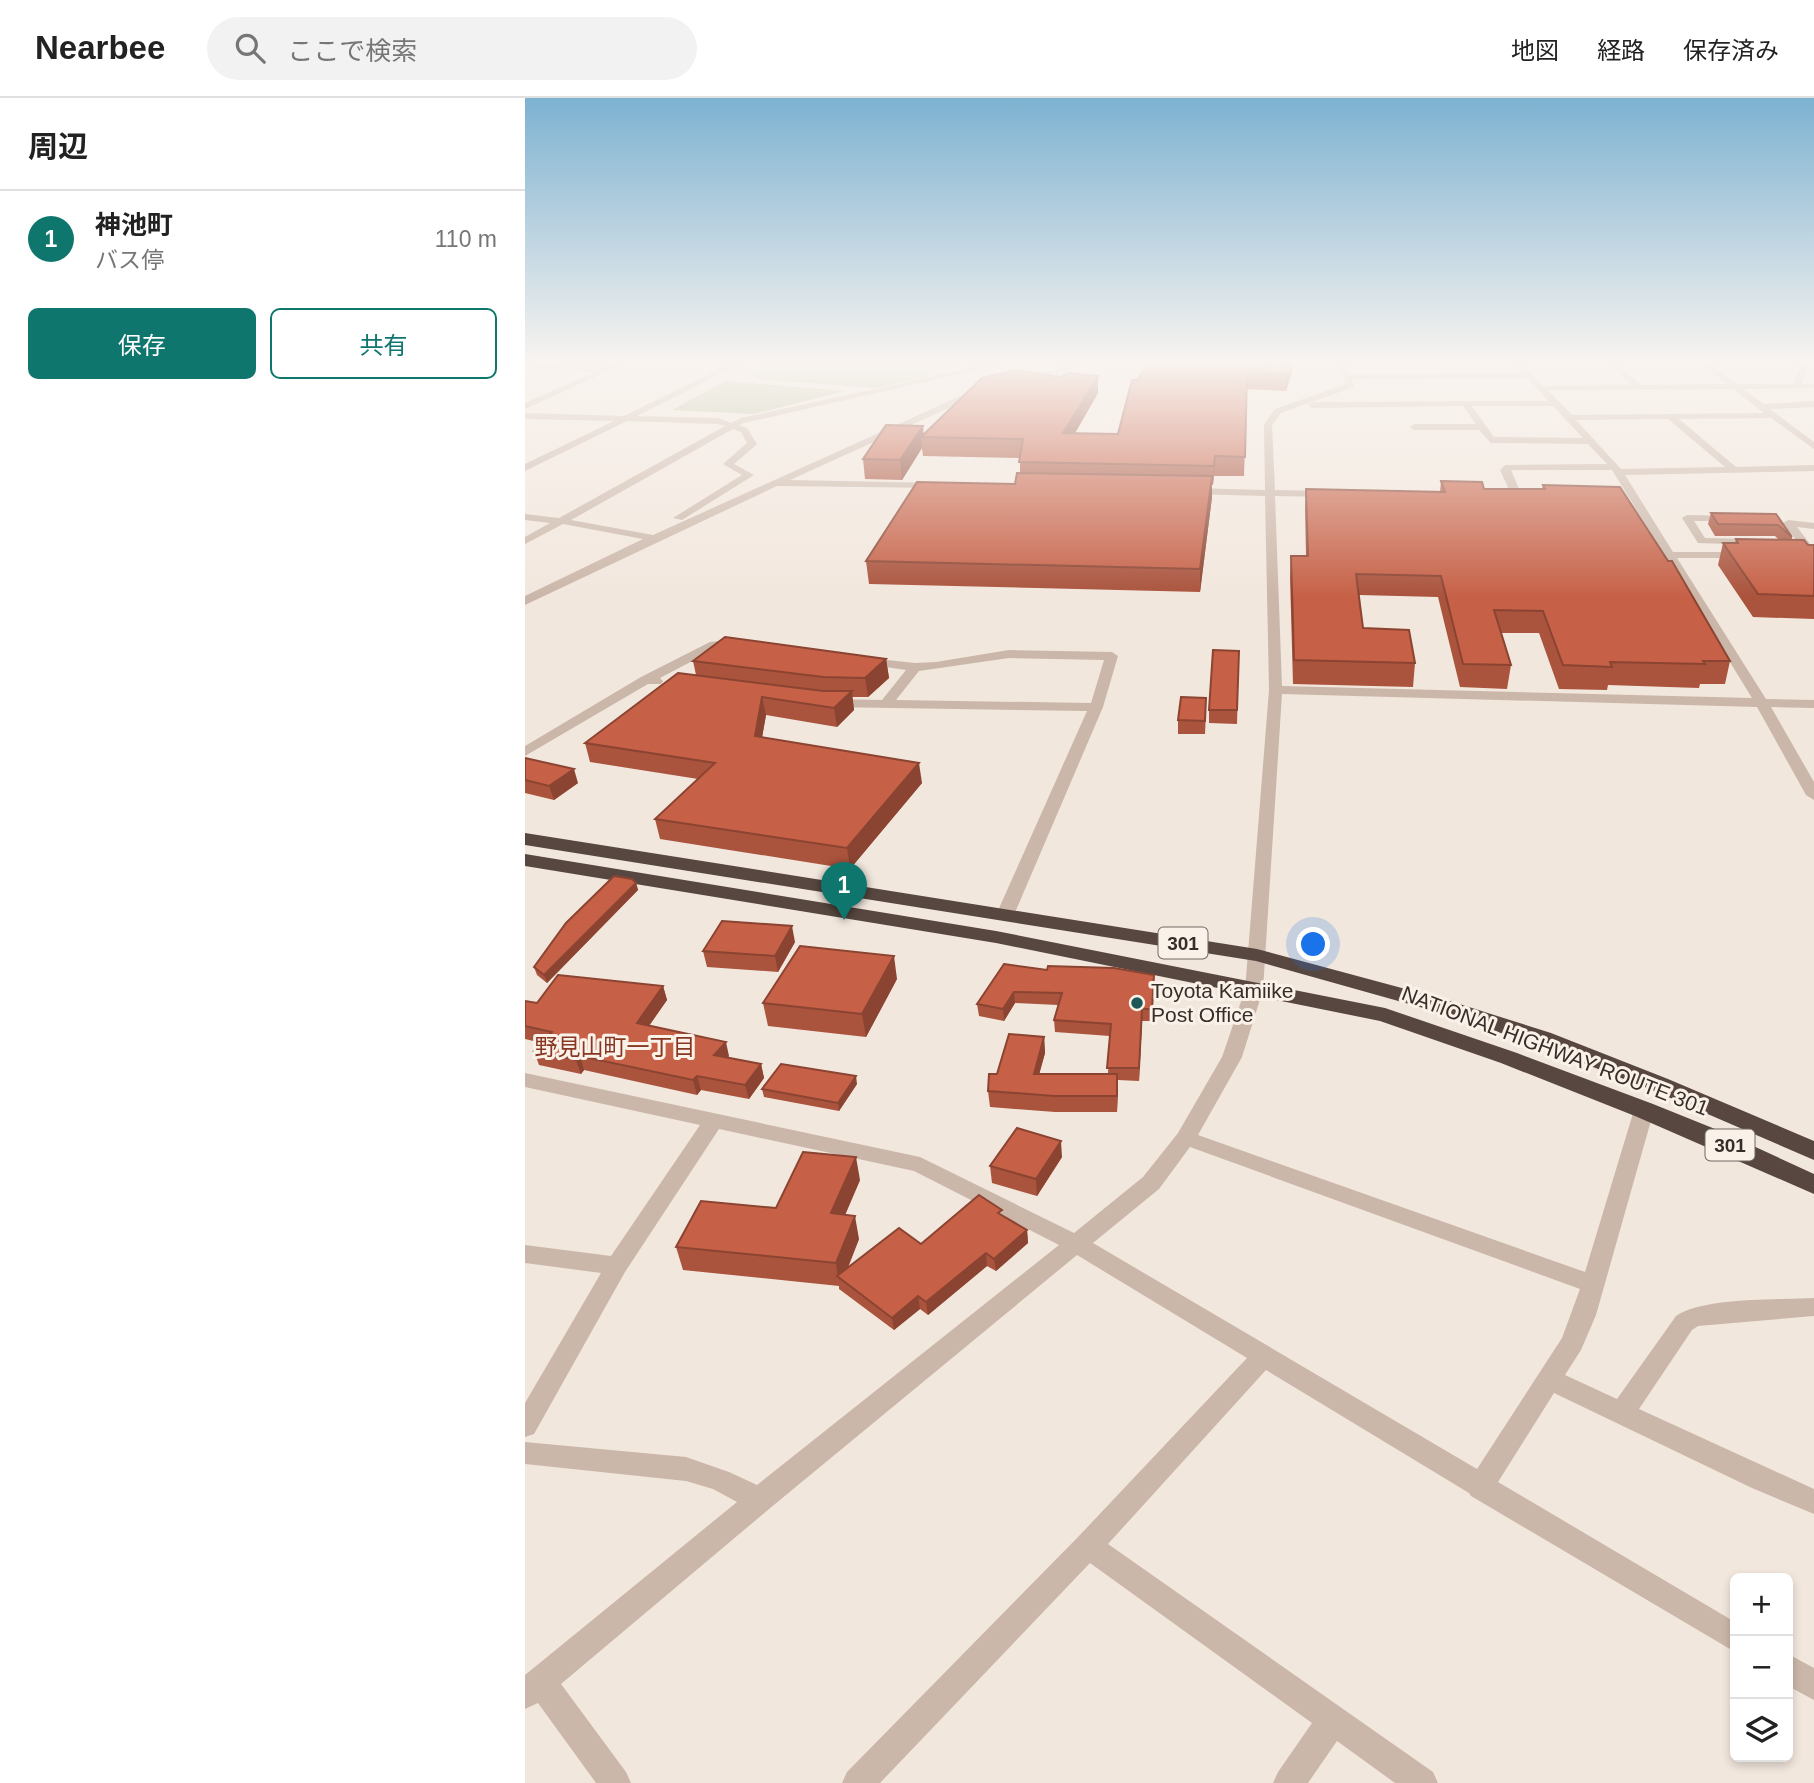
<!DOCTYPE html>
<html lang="ja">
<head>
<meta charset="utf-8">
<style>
	body { margin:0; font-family:Helvetica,"Noto Sans JP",sans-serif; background:#f2f2f2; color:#222 }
	.controls { position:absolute; right:21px; bottom:21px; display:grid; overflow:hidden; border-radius:10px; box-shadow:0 4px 10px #0003 }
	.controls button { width:63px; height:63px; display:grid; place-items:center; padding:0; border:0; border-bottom:2px solid #e0e0e0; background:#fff; color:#222; font:35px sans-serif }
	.you { position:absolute; left:789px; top:847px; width:24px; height:24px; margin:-18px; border:5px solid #fff; border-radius:50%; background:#1a73e8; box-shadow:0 0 0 10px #1a73e833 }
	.badge { display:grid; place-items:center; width:46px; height:46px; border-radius:50%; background:#0f766e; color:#fff; font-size:23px; font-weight:700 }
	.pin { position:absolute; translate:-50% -58px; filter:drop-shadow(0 2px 4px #0008) }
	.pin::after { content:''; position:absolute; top:37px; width:24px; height:21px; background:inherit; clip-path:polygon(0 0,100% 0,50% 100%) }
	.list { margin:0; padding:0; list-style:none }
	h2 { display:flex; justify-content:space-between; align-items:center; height:91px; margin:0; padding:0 28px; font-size:30px }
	h2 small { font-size:23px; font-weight:400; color:#767676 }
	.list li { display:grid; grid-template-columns:46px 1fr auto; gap:21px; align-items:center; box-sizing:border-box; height:98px; padding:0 28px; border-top:2px solid #e0e0e0 }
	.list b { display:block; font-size:26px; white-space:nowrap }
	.list p { margin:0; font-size:23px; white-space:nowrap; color:#767676 }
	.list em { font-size:23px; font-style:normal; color:#767676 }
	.actions { display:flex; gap:14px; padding:21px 28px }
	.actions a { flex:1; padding:16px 0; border:2px solid #0f766e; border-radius:10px; text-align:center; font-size:24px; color:#0f766e }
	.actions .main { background:#0f766e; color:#fff }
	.icon { flex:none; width:38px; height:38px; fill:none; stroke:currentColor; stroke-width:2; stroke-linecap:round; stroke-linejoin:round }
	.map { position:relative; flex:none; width:1289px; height:1685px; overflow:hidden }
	header { display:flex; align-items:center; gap:42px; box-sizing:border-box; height:98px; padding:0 35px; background:#fff; border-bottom:2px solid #e0e0e0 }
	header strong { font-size:33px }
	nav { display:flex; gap:38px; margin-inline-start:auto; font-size:24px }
	.search { width:490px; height:63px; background:#f2f2f2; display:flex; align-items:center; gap:18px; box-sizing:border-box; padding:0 24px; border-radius:38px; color:#767676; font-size:26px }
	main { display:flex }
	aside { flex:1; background:#fff }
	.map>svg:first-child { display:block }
	.green { fill:#b7c29d }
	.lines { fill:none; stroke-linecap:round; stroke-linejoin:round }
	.minor { fill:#cbb7a9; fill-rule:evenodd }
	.highway { fill:#584740; fill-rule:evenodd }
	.wall { fill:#aa533d }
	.shaded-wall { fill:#8b4432 }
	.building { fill:#c66147; stroke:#8b4432; stroke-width:2 }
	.poi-dot { fill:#1e5859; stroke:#faf2e9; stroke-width:2.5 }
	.labels { text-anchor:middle; stroke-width:6; stroke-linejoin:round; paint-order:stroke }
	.shield { fill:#faf2e9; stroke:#726863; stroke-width:2 }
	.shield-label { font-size:19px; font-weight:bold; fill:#382d29 }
	.poi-label { font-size:21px; fill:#382d29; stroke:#faf2e9; text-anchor:start }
	.street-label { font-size:21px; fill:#382d29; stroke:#faf2e9 }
	.neighbourhood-label { font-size:23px; fill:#873622; stroke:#faf2e9 }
</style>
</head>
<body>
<header>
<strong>Nearbee</strong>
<div class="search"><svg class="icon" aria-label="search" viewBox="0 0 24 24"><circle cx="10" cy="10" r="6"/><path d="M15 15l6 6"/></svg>ここで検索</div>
<nav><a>地図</a><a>経路</a><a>保存済み</a></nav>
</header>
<main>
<aside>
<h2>周辺<small></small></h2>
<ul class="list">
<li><span class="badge">1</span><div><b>神池町</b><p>バス停</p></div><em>110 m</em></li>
</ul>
<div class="actions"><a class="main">保存</a><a>共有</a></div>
</aside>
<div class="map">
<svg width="1289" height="1685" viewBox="0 0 1289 1685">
	<rect width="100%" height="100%" fill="#f2e7dd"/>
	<g class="green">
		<path d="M246 263H448L409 272 413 276 350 290 232 281 223 276Z"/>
		<path d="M200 283 320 293 229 316 147 312Z"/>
	</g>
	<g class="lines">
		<g class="minor">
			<path d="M95 263H105L0 311V305L70 274 0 269V265L79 270Z"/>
			<path d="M211 263H221L112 318 193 320 206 325 216 320 478 263H492L219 325 214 327 222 330 232 346 209 366 229 377 157 422 148 420 217 377 198 366 222 345 216 334 208 331 46 422 128 437 453 290H459V294L265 382 413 385 418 388 416 390 252 388 0 507V498L118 441 38 426 0 446V439L25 425 0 422V416L34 420 200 328 192 326 102 323 0 373V366L89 323 0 321V315L99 318Z"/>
			<path d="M810 263H818L825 277 998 276 987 263H995L1018 288 1107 287 1080 263H1088L1116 287 1202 286 1172 263H1181L1212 286H1268L1275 269 1268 263H1277L1283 268 1277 286H1289V290L1218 291 1239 306 1289 303V309L1245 311 1289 344V351L1246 320 1154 321 1211 369 1289 367V373L1100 377 1148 454H1219L1225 457 1219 460H1152L1241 601 1289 602V610L1246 609 1289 684V702L1281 697 1232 609 757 596 738 892 717 959 673 1037 1060 1174 1109 1012 1112 1007H1126L1129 1012 1071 1217 1056 1252 1040 1277 1092 1301 1151 1218C1178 1199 1254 1202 1289 1200V1218L1173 1228 1167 1232 1114 1311 1289 1391V1416L1227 1390 1029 1295 973 1384 1210 1524V1554L946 1398 944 1395 741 1272 583 1446 908 1674 913 1685H870L812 1643 783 1685H748L753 1674 787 1625 565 1465 355 1685H317L322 1674 553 1439 722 1260 552 1157 244 1411 36 1586 101 1674 106 1685H71L13 1605 0 1611V1577L212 1404 188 1391 161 1383 0 1366V1344L161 1359 204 1374 232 1387 534 1147 389 1073 194 1031 100 1174 9 1336 0 1339V1305L76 1175 0 1165V1147L86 1158 175 1027 0 989V975L395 1059 549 1135 618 1079 653 1035 697 959 720 892 744 592 740 398 665 396 660 393 665 390 740 392 739 327 750 311 821 286ZM1003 280 1023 303 787 304 783 307 787 310 938 308 951 326H889L885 329 889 332H954L966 345 1063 346 1082 366 980 367 975 372 987 398 992 401 997 398 986 372H1087L1227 600 757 588 750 398 805 399 810 396 805 393 750 392 747 327 756 315 829 289 827 281ZM1208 291 1239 315 1047 317 1023 292ZM947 308H1028L1058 340 969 339ZM1143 321 1200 369 1096 371 1051 322ZM665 1049 1055 1191 1037 1240 952 1371 568 1145 634 1091Z"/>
			<path d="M548 267 551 271 493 283 489 281Z"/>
			<path d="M1162 417 1210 418 1211 420 1206 423H1169L1180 440 1232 441 1237 444 1232 447 1173 445 1157 420Z"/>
			<path d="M1263 422 1289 425V431L1272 429 1289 451V461L1285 460 1258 425Z"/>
			<path d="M211 541 215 542V548L192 550 135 580 138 583 136 586H123L0 658V648L116 579 185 544Z"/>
			<path d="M484 552 587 554 593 558 578 609 489 817 480 822 471 817 562 613 305 609 298 605 305 601 357 602 381 572 334 565V559L390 565 411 564ZM484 560 579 562 566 605 371 602 394 573Z"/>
			<path d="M1263 1556 1289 1570V1602L1263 1588Z"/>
		</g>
		<g class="highway">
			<path d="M0 735 732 851 925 903 1026 935 1143 981 1289 1043V1062L1127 992 1009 946 909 913 731 863 0 747Z"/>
			<path d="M0 756 471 833 860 910 992 955 1128 1006 1200 1035 1289 1076V1096L1110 1018 976 965 855 923 471 845 0 768Z"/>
		</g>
	</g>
	<g class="wall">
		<path d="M770 263 761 293 722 291 719 378H689L688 387H687V399L675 494 344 486 341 463 490 386 495 375V360L398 358 397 350 377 382 340 381 338 361 399 337 573 295 550 335 593 336 612 282Z"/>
		<path d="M916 383 959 391H1017L1018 387 1205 563 1200 586H1175L1174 590 1083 587 1082 592 1034 591 1014 535H976L986 567 982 591 935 589 913 499 834 497 838 530 890 565 888 589 768 586 765 479 766 458H781L780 410 781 391 915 394Z"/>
		<path d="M1186 415 1251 416 1267 439V442L1283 447H1289V521L1228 519 1193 467 1198 445H1210L1211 441 1254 442 1250 438H1190L1183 426Z"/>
		<path d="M714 553 712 626 684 625V612Z"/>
		<path d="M361 561 364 580 343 599H327L329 612 312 629 241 617 237 639 397 685 325 771 135 741 130 721 173 681 65 664 60 645 171 577 168 563Z"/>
		<path d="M681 613 680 636H653V622Z"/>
		<path d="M0 660 53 685 29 702 0 695Z"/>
		<path d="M111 785 113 792 22 885 12 877 9 869Z"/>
		<path d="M270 844 253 874 182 869 178 853Z"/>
		<path d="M522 872 629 889 627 923H617L614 983 593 982 592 1014H530L465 1009 463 993 472 976 519 939 520 955 514 976H583L585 938 530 934 529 922 533 907 490 905 479 923 454 918 452 906Z"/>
		<path d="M372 881 341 939 243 928 238 905Z"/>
		<path d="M138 888 142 902 124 928 204 958 202 960 236 966 239 980 224 1001 176 992 172 997 59 972 56 976 14 967 9 953 17 945 0 941V903L12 905Z"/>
		<path d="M332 986 314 1013 239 999 237 991Z"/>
		<path d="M537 1059 512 1098 467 1085 465 1068Z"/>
		<path d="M335 1082 320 1117 334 1141 323 1170 478 1118 502 1132 503 1145 471 1173 462 1168 403 1217 395 1211 369 1232 314 1191V1188L158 1172 151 1149 251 1110Z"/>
	</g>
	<g class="shaded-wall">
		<path d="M766 263H770L761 293V276Z"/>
		<path d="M573 278V295L539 354 538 335Z"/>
		<path d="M398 328 399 339H396L397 350 377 382 375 362Z"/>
		<path d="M690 358 689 378 688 387 689 368Z"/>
		<path d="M687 378V399L675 494V471Z"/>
		<path d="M361 561 364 580 343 599 340 580Z"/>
		<path d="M327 593 329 612 312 629 309 610Z"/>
		<path d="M237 599 241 617 234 657 230 638Z"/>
		<path d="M394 665 397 685 325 771 322 750Z"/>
		<path d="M49 671 53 685 29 702 24 688Z"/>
		<path d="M111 785 113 792 22 885 19 877Z"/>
		<path d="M267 828 270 844 253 874 250 858Z"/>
		<path d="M369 858 372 881 341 939 337 916Z"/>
		<path d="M138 888 142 902 116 939 112 925Z"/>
		<path d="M489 894 490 905 479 923 478 911Z"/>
		<path d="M617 911V923L614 983V970Z"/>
		<path d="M519 939 520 955 510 992 509 976Z"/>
		<path d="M201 944 204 958 193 971 189 957Z"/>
		<path d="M55 958 59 972 56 976 51 962Z"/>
		<path d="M236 966 239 980 224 1001 220 987Z"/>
		<path d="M592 976 593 992 592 1014Z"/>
		<path d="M172 978 176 992 172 997 168 982Z"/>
		<path d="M331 978 332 986 314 1013 313 1005Z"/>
		<path d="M536 1043 537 1059 512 1098 511 1081Z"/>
		<path d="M331 1059 335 1082 311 1138 306 1115Z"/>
		<path d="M330 1118 334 1141 317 1183 313 1180 311 1165Z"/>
		<path d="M502 1132 503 1145 471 1173 469 1161Z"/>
		<path d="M461 1155 462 1168 403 1217 401 1204Z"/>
		<path d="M393 1198 395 1211 369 1232 367 1220Z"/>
	</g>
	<g class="building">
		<path d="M626 263H766L761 276 722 274 720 359 690 358 689 368 494 364 498 341 396 339 457 280 490 272 536 279 543 275 573 278 538 335 593 336 607 282H612Z"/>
		<path d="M361 327 398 328 375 362 338 361Z"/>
		<path d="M492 375 687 378 675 471 341 463 392 384 490 386Z"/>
		<path d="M916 383 957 384 959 391H1020L1018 387 1095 389 1143 463H1147L1205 563H1178L1180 566 1085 564 1087 569 1038 567 1018 513 969 512 986 567 938 566 916 478 831 476 838 530 884 532 890 565 769 562 766 458H783L781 391 920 394Z"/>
		<path d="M1186 415 1251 416 1267 439 1253 427 1193 426Z"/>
		<path d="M1211 441 1279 442 1283 447H1289V498L1233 496 1198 445H1213Z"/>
		<path d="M200 539 361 561 340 580 298 579 168 563Z"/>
		<path d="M688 552 714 553 712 612H684Z"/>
		<path d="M153 575 298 593H327L309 610 237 599 230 638 394 665 322 750 130 721 190 665 60 645Z"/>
		<path d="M656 599 681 600 680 623 653 622Z"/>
		<path d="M0 660 49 671 24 688 0 682Z"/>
		<path d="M89 778 107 781 111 785 19 877 9 869 41 825Z"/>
		<path d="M197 823 267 828 250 858 178 853Z"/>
		<path d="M275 848 369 858 337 916 238 905Z"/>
		<path d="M479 866 522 872 523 868 589 870 629 877 627 911H617L614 970H582L586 926 529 922 537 895 489 894 478 911 452 906Z"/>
		<path d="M33 877 138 888 112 925 201 944 189 957 236 966 220 987 172 978 168 982 55 958 51 962 9 953 27 934 0 928V903L12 905Z"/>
		<path d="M484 936 519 939 509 976H592V998H529L463 993 464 976H472Z"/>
		<path d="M256 966 331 978 313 1005 237 991Z"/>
		<path d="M492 1030 536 1043 511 1081 465 1068Z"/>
		<path d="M278 1054 331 1059 306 1115 330 1118 311 1165 151 1149 176 1103 251 1110Z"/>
		<path d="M454 1097 477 1112 473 1115 502 1132 469 1161 461 1155 401 1204 393 1198 367 1220 312 1178 374 1130 396 1146Z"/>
	</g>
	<linearGradient id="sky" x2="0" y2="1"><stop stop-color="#7db2d1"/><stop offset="0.53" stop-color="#f9f4f0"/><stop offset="1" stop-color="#f9f4f0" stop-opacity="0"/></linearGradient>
	<rect width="1289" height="499" fill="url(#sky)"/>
	<circle class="poi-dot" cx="612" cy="905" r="7"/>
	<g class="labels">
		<g class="shield">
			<rect x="633.5" y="829.5" width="49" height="31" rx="5"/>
			<rect x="1180.5" y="1031.5" width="49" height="31" rx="5"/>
		</g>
		<g class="shield-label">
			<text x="658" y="852">301</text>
			<text x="1205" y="1054">301</text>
		</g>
		<g class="poi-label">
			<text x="626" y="900">Toyota Kamiike<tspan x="626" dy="24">Post Office</tspan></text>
		</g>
		<g class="street-label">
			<text transform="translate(1030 953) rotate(21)" y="7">NATIONAL HIGHWAY ROUTE 301</text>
		</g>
		<g class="neighbourhood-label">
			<text x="90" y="957">野見山町一丁目</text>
		</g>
	</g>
</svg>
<div class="controls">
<button>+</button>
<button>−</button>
<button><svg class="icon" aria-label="layers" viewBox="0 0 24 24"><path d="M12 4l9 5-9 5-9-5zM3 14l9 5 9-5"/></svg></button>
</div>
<div class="you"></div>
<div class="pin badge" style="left:319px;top:822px">1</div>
</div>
</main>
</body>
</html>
